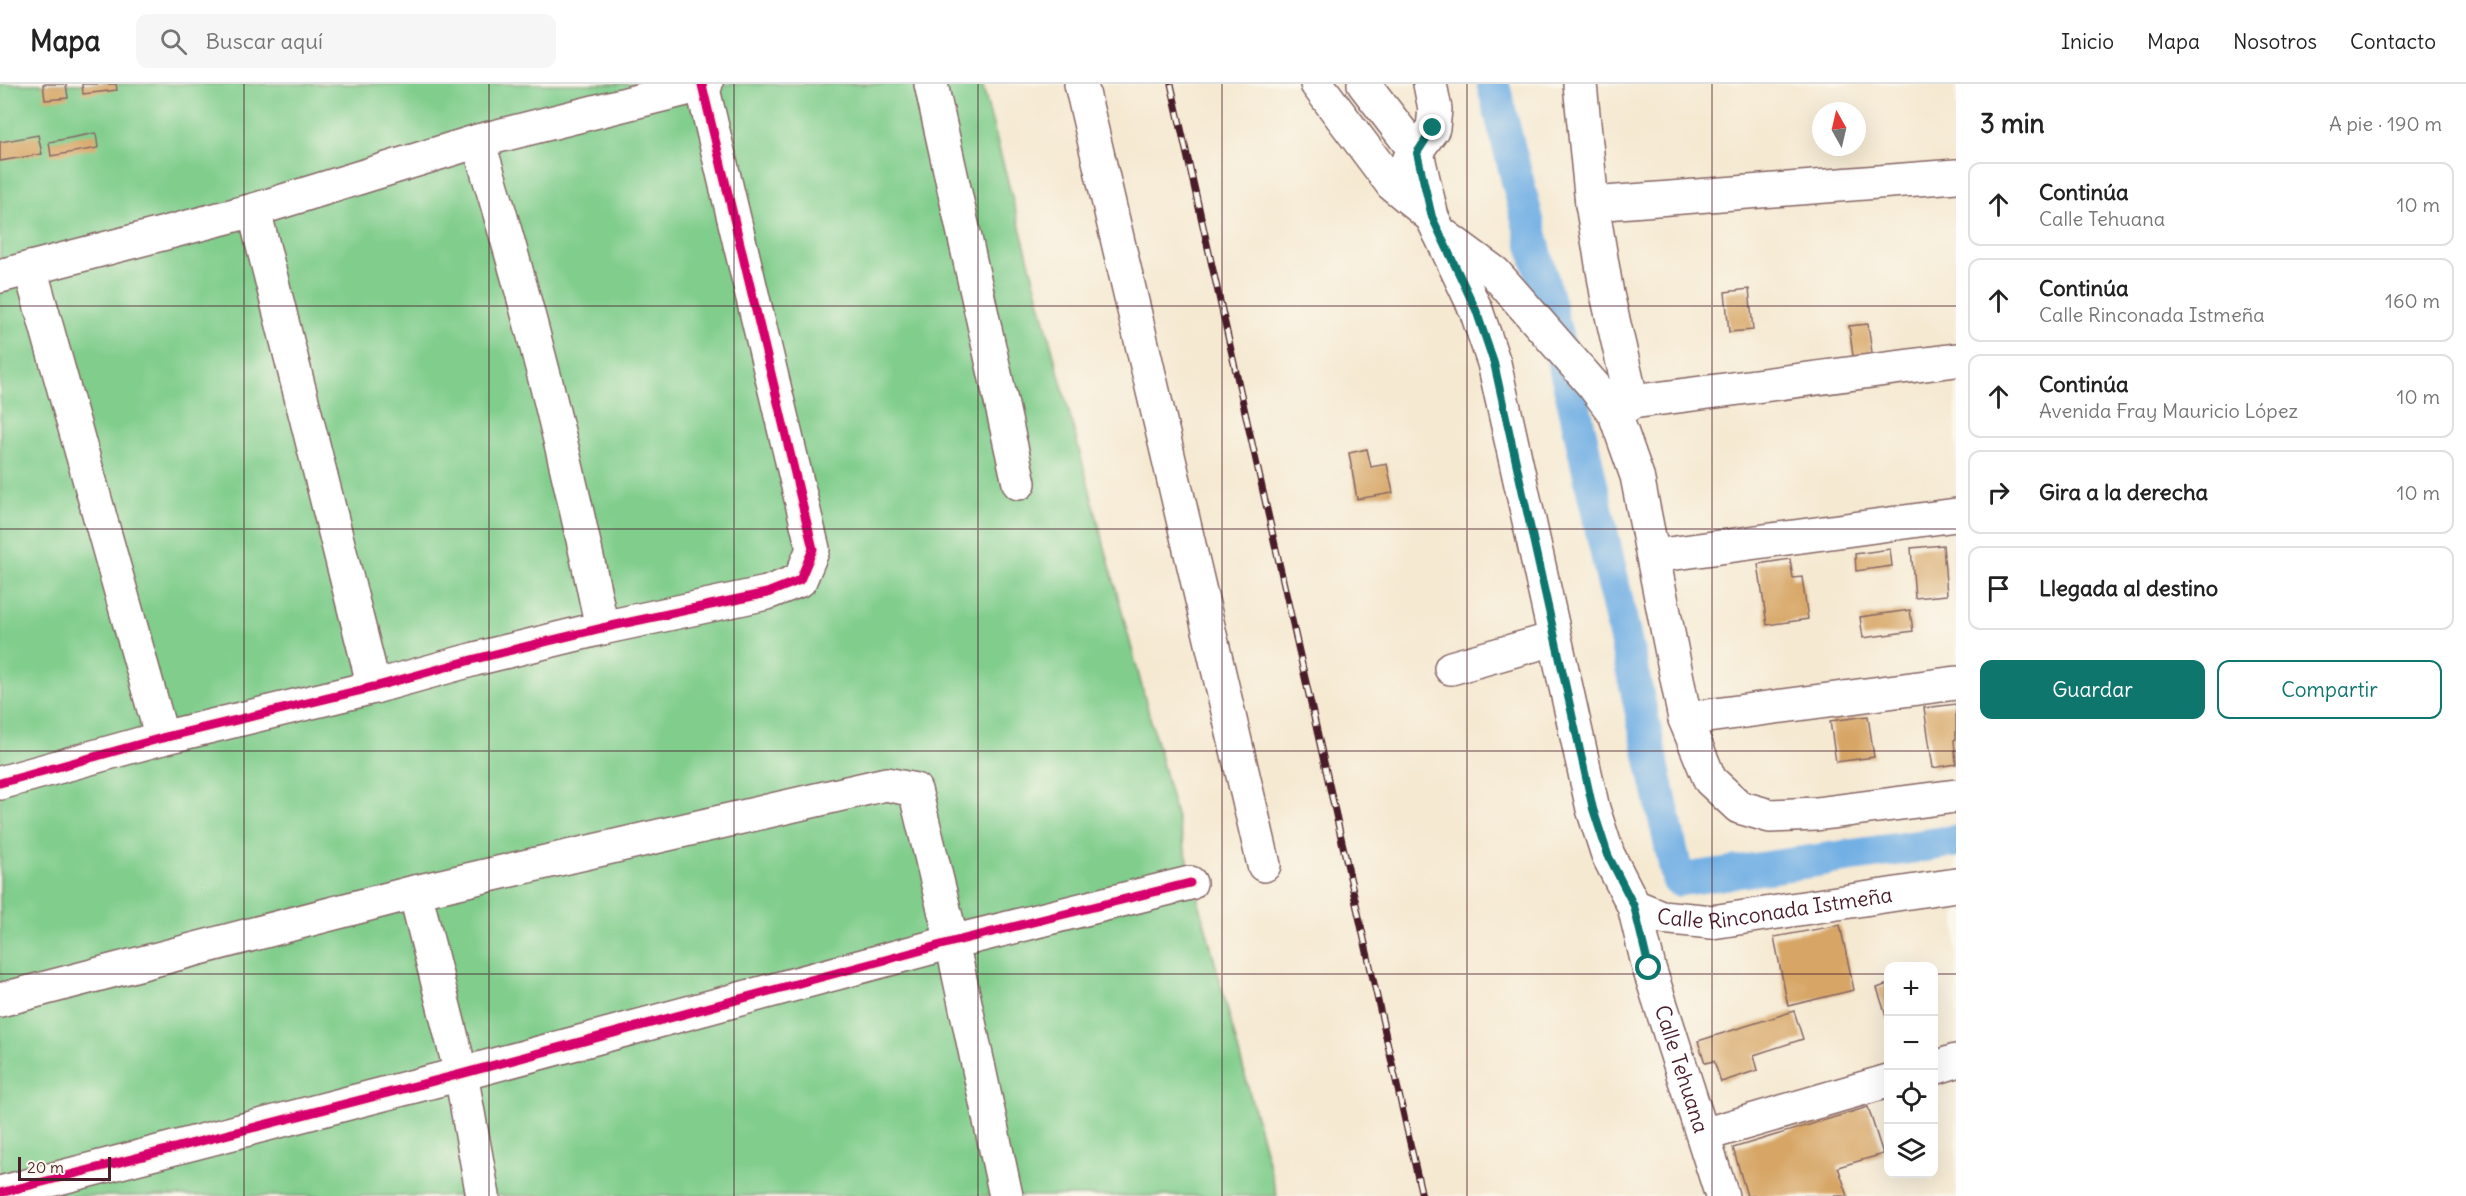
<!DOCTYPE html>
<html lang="es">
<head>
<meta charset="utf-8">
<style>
	body { margin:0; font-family:Delius,sans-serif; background:#f6f6f6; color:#222 }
	.controls { position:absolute; right:18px; bottom:18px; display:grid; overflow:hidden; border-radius:12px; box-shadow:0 6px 24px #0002 }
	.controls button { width:54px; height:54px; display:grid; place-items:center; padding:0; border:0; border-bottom:2px solid #e0e0e0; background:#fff; color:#222; font:30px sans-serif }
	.compass { position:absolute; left:1812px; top:18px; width:54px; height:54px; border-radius:50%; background:#fff; box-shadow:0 6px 24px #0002; rotate:352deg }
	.scale { position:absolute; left:18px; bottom:15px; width:93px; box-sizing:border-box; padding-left:6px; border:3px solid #4a1f2b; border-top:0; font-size:16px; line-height:21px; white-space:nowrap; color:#4a1f2b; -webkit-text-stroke:4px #fbf7ec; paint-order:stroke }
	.stop { position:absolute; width:18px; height:18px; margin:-14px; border:4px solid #0f766e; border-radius:50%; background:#fff }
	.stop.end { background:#0f766e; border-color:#fff; box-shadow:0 2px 6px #0008 }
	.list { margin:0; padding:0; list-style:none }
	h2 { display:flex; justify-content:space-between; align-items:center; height:78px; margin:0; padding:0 24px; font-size:26px }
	h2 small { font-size:20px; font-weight:400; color:#767676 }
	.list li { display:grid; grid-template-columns:39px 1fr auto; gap:18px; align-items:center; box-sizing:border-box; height:84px; margin:0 12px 12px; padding:0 12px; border:2px solid #e0e0e0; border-radius:12px }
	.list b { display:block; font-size:22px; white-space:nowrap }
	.list p { margin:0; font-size:20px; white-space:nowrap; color:#767676 }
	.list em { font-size:20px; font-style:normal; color:#767676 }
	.actions { display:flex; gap:12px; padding:18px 24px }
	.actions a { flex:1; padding:14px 0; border:2px solid #0f766e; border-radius:12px; text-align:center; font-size:21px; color:#0f766e }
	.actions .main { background:#0f766e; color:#fff }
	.icon { flex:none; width:33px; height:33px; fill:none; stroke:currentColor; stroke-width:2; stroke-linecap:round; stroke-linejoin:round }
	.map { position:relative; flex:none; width:1956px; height:1112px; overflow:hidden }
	header { display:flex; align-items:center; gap:36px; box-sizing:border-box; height:84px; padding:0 30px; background:#fff; border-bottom:2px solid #e0e0e0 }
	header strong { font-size:28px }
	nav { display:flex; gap:33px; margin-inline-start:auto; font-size:21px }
	.search { width:420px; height:54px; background:#f6f6f6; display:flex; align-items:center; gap:15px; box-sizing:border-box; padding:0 21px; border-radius:12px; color:#767676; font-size:22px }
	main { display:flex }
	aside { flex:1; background:#fff }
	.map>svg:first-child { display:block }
	.green { fill:#80cd8c; stroke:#65765c; stroke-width:1.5 }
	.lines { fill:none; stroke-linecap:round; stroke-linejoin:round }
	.canal { stroke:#71afe4; stroke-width:33 }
	.building { fill:#d7a666 }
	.minor-casing { stroke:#866665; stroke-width:36 }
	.tertiary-casing { stroke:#866665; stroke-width:36 }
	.minor { stroke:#fff; stroke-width:33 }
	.tertiary { stroke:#fff; stroke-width:33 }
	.rail-casing { stroke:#4a1f2b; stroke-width:7 }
	.rail { stroke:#fbf7ec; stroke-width:4.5; stroke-dasharray:14; stroke-linecap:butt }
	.cycleway-casing { stroke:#fbf7ec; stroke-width:13 }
	.cycleway { stroke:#d6006c; stroke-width:9 }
	.route { stroke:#0f766e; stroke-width:8 }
	.grid { fill:none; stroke:#4a1f2b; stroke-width:1.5; stroke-opacity:0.55 }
	.labels { text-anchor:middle; stroke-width:4.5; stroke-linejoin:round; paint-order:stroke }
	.street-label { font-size:21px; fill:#4a1f2b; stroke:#fbf7ec }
</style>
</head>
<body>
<header>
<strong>Mapa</strong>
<div class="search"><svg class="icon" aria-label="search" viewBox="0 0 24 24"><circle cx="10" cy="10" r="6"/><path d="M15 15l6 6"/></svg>Buscar aquí</div>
<nav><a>Inicio</a><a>Mapa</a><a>Nosotros</a><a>Contacto</a></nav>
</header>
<main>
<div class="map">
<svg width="1956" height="1112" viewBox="0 0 1956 1112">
	<rect width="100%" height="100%" fill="#fbf7ec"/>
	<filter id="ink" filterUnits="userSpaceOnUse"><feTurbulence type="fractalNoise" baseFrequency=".0167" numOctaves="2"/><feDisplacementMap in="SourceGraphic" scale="12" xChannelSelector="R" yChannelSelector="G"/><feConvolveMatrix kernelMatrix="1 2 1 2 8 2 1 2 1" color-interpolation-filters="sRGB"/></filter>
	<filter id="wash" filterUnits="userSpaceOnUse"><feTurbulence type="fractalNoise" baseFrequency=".008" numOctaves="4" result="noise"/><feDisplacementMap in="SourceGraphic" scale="24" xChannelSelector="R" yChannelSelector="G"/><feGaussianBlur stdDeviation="1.35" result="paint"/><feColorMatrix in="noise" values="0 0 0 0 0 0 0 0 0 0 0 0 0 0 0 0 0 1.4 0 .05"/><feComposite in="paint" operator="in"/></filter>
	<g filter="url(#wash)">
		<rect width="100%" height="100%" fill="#f5e9d2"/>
		<path class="green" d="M0 0H982L1277 1112H0Z"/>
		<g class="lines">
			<path class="canal" d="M1493 0 1573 316 1678 796 1956 757"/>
		</g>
		<g id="blocks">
			<g class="building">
				<path d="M43 0H66L68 14 45 16Z"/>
				<path d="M82 0H116L117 6 83 10Z"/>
				<path d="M96 49 98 64 51 72 49 58Z"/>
				<path d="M38 51 42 70 0 77V58Z"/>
				<path d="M1749 205 1753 246 1729 248 1725 208Z"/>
				<path d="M1868 240 1873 276 1854 279 1849 242Z"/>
				<path d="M1367 365 1371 383 1387 380 1393 409 1357 415 1349 369Z"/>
				<path d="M1943 461 1947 511 1915 514 1911 464Z"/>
				<path d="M1890 465 1892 482 1856 487 1855 470Z"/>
				<path d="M1790 475 1793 494 1802 493 1808 535 1767 541 1758 480Z"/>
				<path d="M1910 526 1913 547 1863 554 1860 533Z"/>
				<path d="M1956 620V655L1954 656 1956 680 1933 684 1924 624Z"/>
				<path d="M1868 632 1874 673 1836 678 1830 637Z"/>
				<path d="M1840 841 1854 906 1788 922 1774 853Z"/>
				<path d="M1888 900V938L1877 904Z"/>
				<path d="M1794 927 1803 955 1754 971 1758 986 1721 998 1714 977 1705 979 1698 957Z"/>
				<path d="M1868 1023 1883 1070 1838 1083 1848 1112H1747L1733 1064Z"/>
			</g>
		</g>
	</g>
	<g filter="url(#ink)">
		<use href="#blocks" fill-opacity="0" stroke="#866665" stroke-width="1.5"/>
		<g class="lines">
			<defs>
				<g id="minor">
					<path d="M931 0 1019 399"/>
					<path d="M1081 0 1264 781"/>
					<path d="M1580 0 1592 120 1607 210 1632 318"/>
					<path d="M1392 100 1433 44 1435 25 1430 0"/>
					<path d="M1592 120 1956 92"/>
					<path d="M254 126 374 603"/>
					<path d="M1439 148 1495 189 1594 302 1615 330 1637 392 1685 635 1710 696 1739 723 1770 732 1816 730 1956 712"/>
					<path d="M30 184 162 654"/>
					<path d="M0 192 254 126 478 57"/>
					<path d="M1615 330 1632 318 1956 276"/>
					<path d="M1654 472 1956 431"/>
					<path d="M602 544C568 379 528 217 478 57L706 0"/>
					<path d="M1451 584 1554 555"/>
					<path d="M1685 635 1956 599"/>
					<path d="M0 699 162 654 374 603 475 575 602 544 767 509 800 496 813 465 702 1"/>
					<path d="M415 808 886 700 915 706 952 858 1006 1112"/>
					<path id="s1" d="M1634 822 1649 884 1722 1112"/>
					<path d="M0 916 415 808 461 990 483 1112"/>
					<path d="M1934 984 1956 977"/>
					<path d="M1703 1051 1888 997"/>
					<path d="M0 1109 461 990 952 858 1190 799"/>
				</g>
				<g id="tertiary">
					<path d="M1317 0 1392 100 1432 133"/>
					<path id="s2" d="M1364 0 1417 69 1432 133 1476 226 1494 279 1593 725 1608 771 1634 822 1661 833 1712 838 1956 801"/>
				</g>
			</defs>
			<use href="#minor" class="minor-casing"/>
			<use href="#tertiary" class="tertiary-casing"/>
			<use href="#minor" class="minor"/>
			<use href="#tertiary" class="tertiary"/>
			<defs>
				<path id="rail" d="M1171 0 1422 1112"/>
			</defs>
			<use href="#rail" class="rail-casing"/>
			<use href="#rail" class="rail"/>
			<defs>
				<g id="cycleway">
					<path d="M0 699 162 654 374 603 475 575 602 544 767 509 800 496 813 465 702 1"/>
					<path d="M0 1109 461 990 952 858 1190 799"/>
				</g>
			</defs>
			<use href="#cycleway" class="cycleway-casing"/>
			<use href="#cycleway" class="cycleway"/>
		</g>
	</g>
	<g class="lines" filter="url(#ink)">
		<path class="route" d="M1433 44 1417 69 1432 133 1476 226 1494 279 1593 725 1608 771 1634 822 1649 884"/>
	</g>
	<path class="grid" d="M244 0V1112M489 0V1112M734 0V1112M978 0V1112M1222 0V1112M1467 0V1112M1712 0V1112M0 222H1956M0 445H1956M0 667H1956M0 890H1888M1934 890H1956"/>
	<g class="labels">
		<g class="street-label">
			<text dy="7" stroke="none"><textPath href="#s2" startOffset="1018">Calle Rinconada Istmeña</textPath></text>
			<text dy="7" stroke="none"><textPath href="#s1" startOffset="170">Calle Tehuana</textPath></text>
		</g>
	</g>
</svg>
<div class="controls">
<button>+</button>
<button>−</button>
<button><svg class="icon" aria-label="locate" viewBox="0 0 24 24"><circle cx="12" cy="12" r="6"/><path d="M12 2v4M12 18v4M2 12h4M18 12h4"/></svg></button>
<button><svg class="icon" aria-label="layers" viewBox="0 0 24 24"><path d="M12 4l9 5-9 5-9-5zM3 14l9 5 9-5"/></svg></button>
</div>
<svg class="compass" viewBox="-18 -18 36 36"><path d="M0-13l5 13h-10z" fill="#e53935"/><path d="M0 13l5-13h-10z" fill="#767676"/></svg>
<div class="scale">20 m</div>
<div class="stop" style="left:1649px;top:884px"></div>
<div class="stop end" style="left:1433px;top:44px"></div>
</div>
<aside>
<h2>3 min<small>A pie · 190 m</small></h2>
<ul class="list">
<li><svg class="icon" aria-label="ahead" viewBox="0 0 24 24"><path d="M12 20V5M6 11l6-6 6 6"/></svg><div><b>Continúa</b><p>Calle Tehuana</p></div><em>10 m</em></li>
<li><svg class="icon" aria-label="ahead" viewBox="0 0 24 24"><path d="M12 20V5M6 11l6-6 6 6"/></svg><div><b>Continúa</b><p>Calle Rinconada Istmeña</p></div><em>160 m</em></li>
<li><svg class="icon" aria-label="ahead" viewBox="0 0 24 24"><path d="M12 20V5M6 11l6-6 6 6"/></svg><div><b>Continúa</b><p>Avenida Fray Mauricio López</p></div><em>10 m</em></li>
<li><svg class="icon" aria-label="right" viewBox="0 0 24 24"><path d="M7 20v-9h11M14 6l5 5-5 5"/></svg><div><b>Gira a la derecha</b></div><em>10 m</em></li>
<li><svg class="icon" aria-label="arrive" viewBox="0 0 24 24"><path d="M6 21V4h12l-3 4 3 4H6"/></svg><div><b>Llegada al destino</b></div></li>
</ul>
<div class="actions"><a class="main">Guardar</a><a>Compartir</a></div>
</aside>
</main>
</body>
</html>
